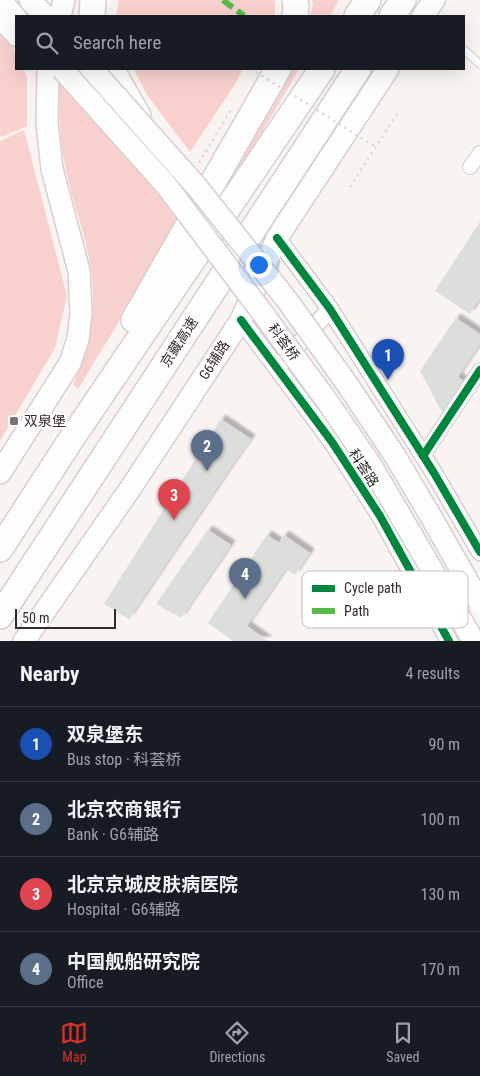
<!DOCTYPE html>
<html lang="en">
<head>
<meta charset="utf-8">
<style>
	body { margin:0; font-family:"Roboto Condensed","Noto Sans SC",sans-serif; background:#20242c; color:#f1f3f6 }
	.scale { position:absolute; left:15px; bottom:12px; width:101px; box-sizing:border-box; padding-left:5px; border:2px solid #352b2a; border-top:0; font-size:14px; line-height:18px; white-space:nowrap; color:#352b2a; -webkit-text-stroke:4px #fff; paint-order:stroke }
	.you { position:absolute; left:258px; top:264px; width:18px; height:18px; margin:-12px; border:4px solid #fff; border-radius:50%; background:#1a73e8; box-shadow:0 0 0 8px #1a73e833 }
	.badge { display:grid; place-items:center; width:32px; height:32px; border-radius:50%; background:#d93025; color:#fff; font-size:16px; font-weight:700 }
	.pin { position:absolute; translate:-50% -41px; filter:drop-shadow(0 1px 2px #0008) }
	.pin::after { content:''; position:absolute; top:26px; width:18px; height:15px; background:inherit; clip-path:polygon(0 0,100% 0,50% 100%) }
	.list { margin:0; padding:0; list-style:none }
	h2 { display:flex; justify-content:space-between; align-items:center; height:65px; margin:0; padding:0 20px; font-size:21px }
	h2 small { font-size:16px; font-weight:400; color:#9ea1a6 }
	.list li { display:grid; grid-template-columns:32px 1fr auto; gap:15px; align-items:center; box-sizing:border-box; height:75px; padding:0 20px; border-top:1px solid #363941 }
	.list b { display:block; font-size:19px; white-space:nowrap }
	.list p { margin:0; font-size:16px; white-space:nowrap; color:#9ea1a6 }
	.list em { font-size:16px; font-style:normal; color:#9ea1a6 }
	.icon { flex:none; width:28px; height:28px; fill:none; stroke:currentColor; stroke-width:2; stroke-linecap:round; stroke-linejoin:round }
	.map { position:relative; flex:none; width:480px; height:641px; overflow:hidden }
	.search { position:absolute; background:#171b24; box-shadow:0 5px 20px #0002; left:15px; right:15px; top:15px; height:55px; display:flex; align-items:center; gap:12px; box-sizing:border-box; padding:0 18px; border-radius:0px; color:#9ea1a6; font-size:19px }
	.sheet { height:365px; background:#171b24 }
	nav { display:flex; justify-content:space-around; align-items:center; box-sizing:border-box; height:70px; border-top:1px solid #363941; background:#171b24; font-size:14px; color:#9ea1a6 }
	nav a { display:grid; justify-items:center; gap:2px }
	nav .on { color:#d93025 }
	.map>svg:first-child { display:block }
	.green { fill:#f8d1ce }
	.building { fill:#dbdedb; filter:url(#shadow) }
	.lines { fill:none; stroke-linecap:round; stroke-linejoin:round }
	.service-casing { stroke:#d7cfce; stroke-width:9 }
	.minor-casing { stroke:#d7cfce; stroke-width:16 }
	.tertiary-casing { stroke:#d7cfce; stroke-width:19 }
	.primary-casing { stroke:#d7cfce; stroke-width:24 }
	.motorway-casing { stroke:#d7cfce; stroke-width:28 }
	.path { stroke:#dedcdc; stroke-width:2.5; stroke-dasharray:2.5 4; stroke-linecap:butt }
	.service { stroke:#fefdfd; stroke-width:7 }
	.minor { stroke:#fefdfd; stroke-width:14 }
	.tertiary { stroke:#fefdfd; stroke-width:16 }
	.primary { stroke:#fefdfd; stroke-width:21 }
	.motorway { stroke:#fefdfd; stroke-width:25 }
	.primary-bridge-casing { stroke:#d7cfce; stroke-width:24; stroke-linecap:butt }
	.path-bridge { stroke:#dedcdc; stroke-width:2.5; stroke-dasharray:2.5 4; stroke-linecap:butt }
	.primary-bridge { stroke:#fefdfd; stroke-width:21 }
	.quiet { stroke:#58b947; stroke-width:6; stroke-dasharray:12 6; stroke-linecap:butt }
	.cycleway-casing { stroke:#fff; stroke-width:11 }
	.cycleway { stroke:#00873e; stroke-width:8 }
	.poi-dot { fill:#7a7170; stroke:#fff; stroke-width:2 }
	.labels { text-anchor:middle; stroke-width:4; stroke-linejoin:round; paint-order:stroke }
	.street-label { font-size:14px; fill:#352b2a; stroke:#fff }
	.poi-label { font-size:14px; fill:#352b2a; stroke:#fff; text-anchor:start }
	.key { fill:#fff; stroke:#c2bfbf; stroke-width:1 }
	.key-label { font-size:14px; fill:#352b2a }
</style>
</head>
<body>
<div class="map">
<svg width="480" height="641" viewBox="0 0 480 641">
	<defs>
		<filter id="shadow"><feDropShadow dx="4.5" dy="-4.5" stdDeviation="1" flood-color="#0004"/></filter>
	</defs>
	<rect width="100%" height="100%" fill="#f9f3f2"/>
	<g class="green">
		<path d="M119 0H275V13L273 16H116Z"/>
		<path d="M312 0H339L330 16H310L313 5Z"/>
		<path d="M0 32C14 47 16 47 16 69H23L27 76V126L1 137 0 135Z"/>
		<path d="M134 69H243L235 84 190 152 147 95Z"/>
		<path d="M289 69H299L240 170 237 169 235 167Z"/>
		<path d="M60 78 180 221 78 389 73 384C77 375 81 366 84 356 90 338 92 319 93 299 94 259 78 219 68 180 60 147 58 112 60 78Z"/>
		<path d="M24 130 67 296 55 348 0 441V141Z"/>
	</g>
	<g class="building">
		<path d="M480 222V298L470 314 435 291Z"/>
		<path d="M456 318 480 334V344L458 377 464 381 443 414 420 371Z"/>
		<path d="M221 419 251 439 229 470 129 619 104 604Z"/>
		<path d="M208 530 231 545 181 618 156 604Z"/>
		<path d="M267 535 279 543 284 535 310 553 295 575 286 569 247 626 268 641H233L208 623Z"/>
	</g>
	<g class="lines">
		<defs>
			<path id="service" d="M464 50 480 64"/>
			<g id="minor">
				<path d="M470 167 480 153"/>
				<path d="M423 456 480 370"/>
			</g>
			<g id="tertiary">
				<path d="M0 21 16 38"/>
				<path d="M277 238 330 309 434 473 480 552"/>
				<path d="M241 320 332 442 380 516 449 641"/>
				<path d="M285 360 330 309"/>
			</g>
			<g id="primary">
				<path d="M0 0 16 18"/>
				<path d="M30 0 45 16"/>
				<path d="M60 16 64 0"/>
				<path d="M423 16 434 0"/>
				<path d="M0 473 70 363 78 339 81 313 79 271 52 169 47 123 48 69"/>
				<path d="M24 641 130 489 241 320 277 238 388 69"/>
			</g>
			<g id="motorway">
				<path d="M92 16 93 0"/>
				<path d="M295 16 296 7 295 0"/>
				<path d="M357 16 368 0"/>
				<path d="M392 16 403 0"/>
				<path d="M111 69 138 116"/>
				<path d="M134 320 278 69"/>
				<path d="M0 549 70 441 322 69"/>
				<path d="M0 616 358 69"/>
			</g>
		</defs>
		<use href="#service" class="service-casing"/>
		<use href="#minor" class="minor-casing"/>
		<use href="#tertiary" class="tertiary-casing"/>
		<use href="#primary" class="primary-casing"/>
		<use href="#motorway" class="motorway-casing"/>
		<g class="path">
			<path d="M199 163 232 108"/>
			<path d="M350 187 397 114"/>
			<path d="M97 308 117 302 169 215"/>
		</g>
		<use href="#service" class="service"/>
		<use href="#minor" class="minor"/>
		<use href="#tertiary" class="tertiary"/>
		<use href="#primary" class="primary"/>
		<use href="#motorway" class="motorway"/>
		<defs>
			<g id="primary-bridge">
				<path d="M62 69 166 185 264 315 327 401 372 467 473 640"/>
				<path d="M92 69 197 187 287 300 347 384 395 456 430 515 480 603"/>
			</g>
		</defs>
		<use href="#primary-bridge" class="primary-bridge-casing"/>
		<path class="path-bridge" d="M256 72 376 147"/>
		<use href="#primary-bridge" class="primary-bridge"/>
		<path class="quiet" d="M223 0 244 16"/>
		<defs>
			<g id="cycleway">
				<path d="M277 238 330 309 434 473 480 552"/>
				<path d="M241 320 332 442 380 516 449 641"/>
				<path d="M423 456 480 370"/>
			</g>
		</defs>
		<use href="#cycleway" class="cycleway-casing"/>
		<use href="#cycleway" class="cycleway"/>
	</g>
	<rect class="poi-dot" x="9" y="416" width="10" height="10" rx="2.5"/>
	<g class="labels">
		<g class="street-label">
			<text transform="translate(179 342) rotate(-57)" y="5">京藏高速</text>
			<text transform="translate(284 342) rotate(54)" y="5">科荟桥</text>
			<text transform="translate(214 360) rotate(-57)" y="5">G6辅路</text>
			<text transform="translate(364 468) rotate(57)" y="5">科荟路</text>
		</g>
		<g class="poi-label">
			<text x="24" y="426">双泉堡</text>
		</g>
	</g>
	<rect x="302" y="571" width="166" height="57" rx="8" class="key"/>
	<rect x="312" y="585" width="23" height="7" fill="#00873e"/>
	<rect x="312" y="608" width="23" height="6" fill="#58b947"/>
	<g class="key-label">
		<text x="344" y="593">Cycle path</text>
		<text x="344" y="616">Path</text>
	</g>
</svg>
<div class="scale">50 m</div>
<div class="you"></div>
<div class="pin badge" style="left:388px;top:380px;background:#1a4fb4">1</div>
<div class="pin badge" style="left:207px;top:471px;background:#5c6f8a">2</div>
<div class="pin badge" style="left:174px;top:520px;background:#e0444e">3</div>
<div class="pin badge" style="left:245px;top:599px;background:#5c6f8a">4</div>
<div class="search"><svg class="icon" aria-label="search" viewBox="0 0 24 24"><circle cx="10" cy="10" r="6"/><path d="M15 15l6 6"/></svg>Search here</div>
</div>
<section class="sheet">
<h2>Nearby<small>4 results</small></h2>
<ul class="list">
<li><span class="badge" style="background:#1a4fb4">1</span><div><b>双泉堡东</b><p>Bus stop · 科荟桥</p></div><em>90 m</em></li>
<li><span class="badge" style="background:#5c6f8a">2</span><div><b>北京农商银行</b><p>Bank · G6辅路</p></div><em>100 m</em></li>
<li><span class="badge" style="background:#e0444e">3</span><div><b>北京京城皮肤病医院</b><p>Hospital · G6辅路</p></div><em>130 m</em></li>
<li><span class="badge" style="background:#5c6f8a">4</span><div><b>中国舰船研究院</b><p>Office</p></div><em>170 m</em></li>
</ul>
</section>
<nav>
<a class="on"><svg class="icon" aria-label="map" viewBox="0 0 24 24"><path d="M3 6l6-2 6 2 6-2v14l-6 2-6-2-6 2zM9 4v14M15 6v14"/></svg>Map</a>
<a><svg class="icon" aria-label="directions" viewBox="0 0 24 24"><path d="M12 3l9 9-9 9-9-9zM9 14v-3h6M13 9l2 2-2 2"/></svg>Directions</a>
<a><svg class="icon" aria-label="saved" viewBox="0 0 24 24"><path d="M7 4h10v16l-5-4-5 4z"/></svg>Saved</a>
</nav>
</body>
</html>
